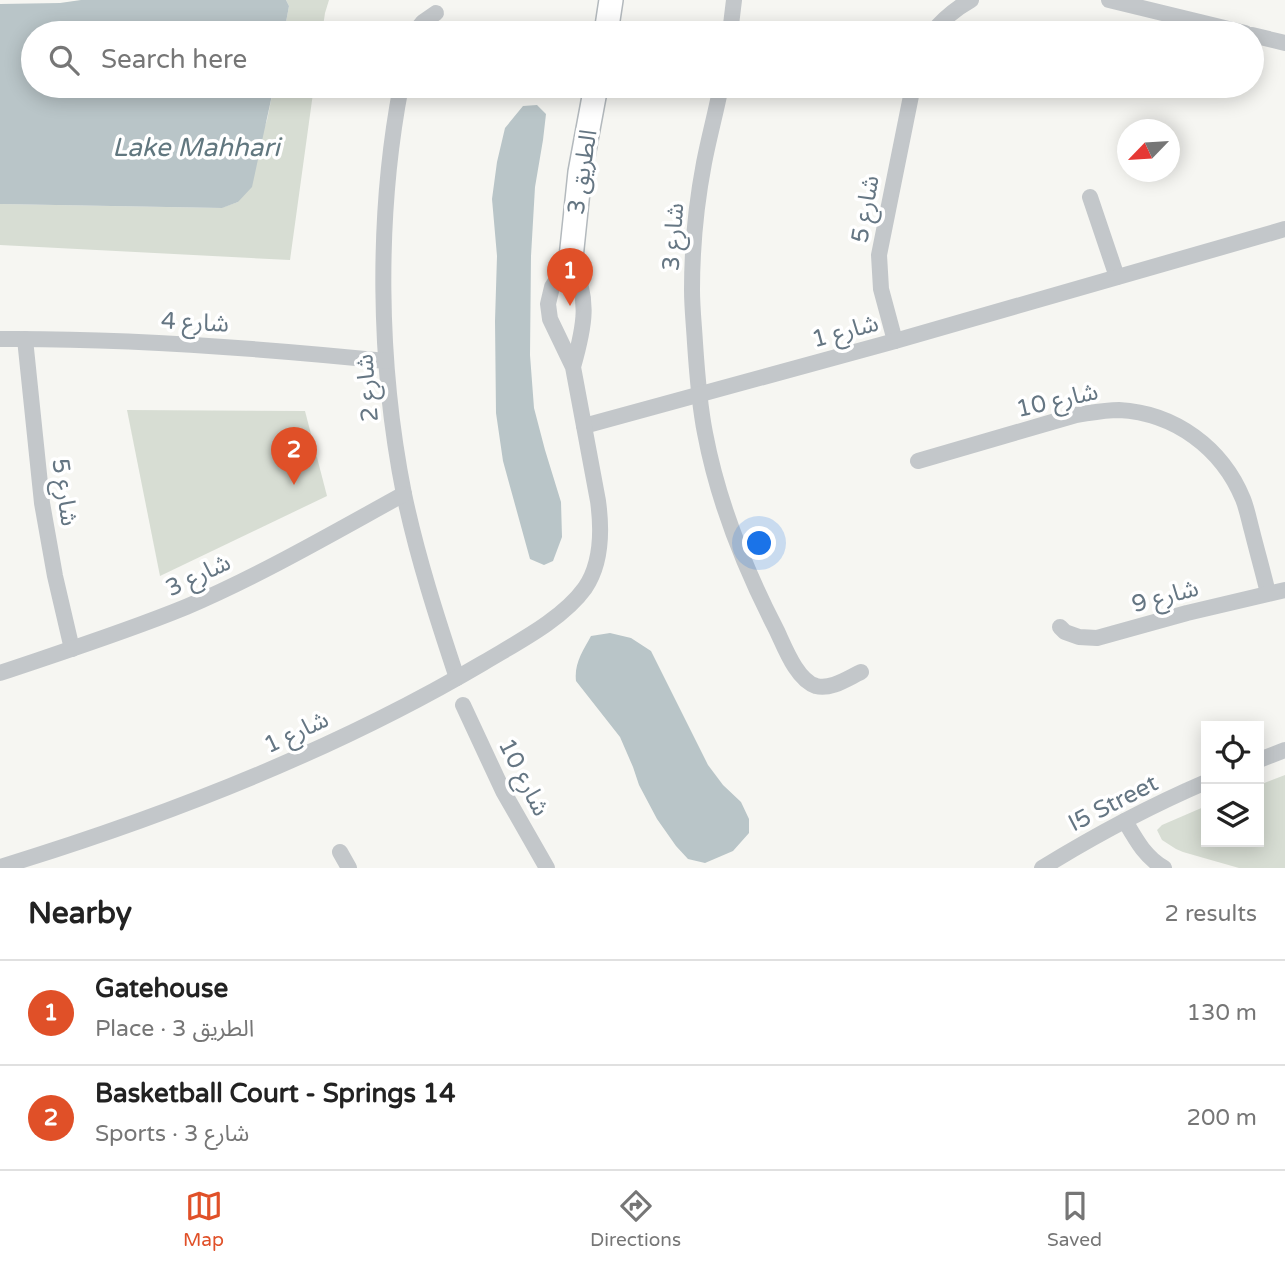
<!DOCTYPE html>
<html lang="en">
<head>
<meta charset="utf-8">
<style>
	body { margin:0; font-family:"Varela Round","Noto Sans Arabic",sans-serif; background:#f2f2f2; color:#222 }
	.controls { position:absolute; right:21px; bottom:21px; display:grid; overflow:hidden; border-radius:0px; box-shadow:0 4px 18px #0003 }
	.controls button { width:63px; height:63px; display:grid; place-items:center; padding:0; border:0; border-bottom:2px solid #e0e0e0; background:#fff; color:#222; font:35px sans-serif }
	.compass { position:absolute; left:1117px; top:119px; width:63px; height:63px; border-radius:50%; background:#fff; box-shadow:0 4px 18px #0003; rotate:245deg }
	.you { position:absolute; left:760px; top:544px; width:24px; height:24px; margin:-18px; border:5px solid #fff; border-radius:50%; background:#1a73e8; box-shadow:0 0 0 10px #1a73e833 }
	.badge { display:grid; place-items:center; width:46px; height:46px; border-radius:50%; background:#e05028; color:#fff; font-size:23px; font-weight:700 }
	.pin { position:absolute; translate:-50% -58px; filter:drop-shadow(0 2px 4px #0008) }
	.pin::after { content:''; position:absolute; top:37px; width:24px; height:21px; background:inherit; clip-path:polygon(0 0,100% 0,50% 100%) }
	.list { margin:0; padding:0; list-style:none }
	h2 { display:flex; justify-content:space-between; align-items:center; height:91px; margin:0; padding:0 28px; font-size:30px }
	h2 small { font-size:23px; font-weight:400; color:#767676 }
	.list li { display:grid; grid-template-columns:46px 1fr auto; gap:21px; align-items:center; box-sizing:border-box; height:105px; padding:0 28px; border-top:2px solid #e0e0e0 }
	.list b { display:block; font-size:26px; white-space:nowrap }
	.list p { margin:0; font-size:23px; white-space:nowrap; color:#767676 }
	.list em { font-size:23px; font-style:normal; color:#767676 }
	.icon { flex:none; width:38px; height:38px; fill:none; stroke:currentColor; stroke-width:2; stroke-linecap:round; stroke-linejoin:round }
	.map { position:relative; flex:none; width:1285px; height:868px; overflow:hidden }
	.search { position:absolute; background:#fff; box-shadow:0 4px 18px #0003; left:21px; right:21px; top:21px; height:77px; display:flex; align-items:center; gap:18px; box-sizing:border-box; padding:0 24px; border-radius:38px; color:#767676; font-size:26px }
	.sheet { height:301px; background:#fff }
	nav { display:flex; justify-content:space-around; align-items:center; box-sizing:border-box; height:98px; border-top:2px solid #e0e0e0; background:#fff; font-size:19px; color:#767676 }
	nav a { display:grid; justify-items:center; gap:4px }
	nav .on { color:#e05028 }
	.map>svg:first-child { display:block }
	.green { fill:#d7ddd3 }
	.water { fill:#b9c5c8 }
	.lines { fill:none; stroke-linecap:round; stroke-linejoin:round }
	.secondary-casing { stroke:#b3b9bd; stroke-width:26 }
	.street { stroke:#c3c7ca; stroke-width:16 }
	.secondary { stroke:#fff; stroke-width:23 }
	.labels { text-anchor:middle; stroke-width:7; stroke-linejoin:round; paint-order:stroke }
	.street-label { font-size:24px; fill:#657683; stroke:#fff }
	.water-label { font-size:26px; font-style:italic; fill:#61777f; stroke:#fff }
</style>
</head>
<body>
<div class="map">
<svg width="1285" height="868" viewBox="0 0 1285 868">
	<rect width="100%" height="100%" fill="#f6f6f2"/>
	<g class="green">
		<path d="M286 0H329L325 13 322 33H284L289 6Z"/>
		<path d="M274 86H314L290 260 0 245V204L221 208 238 202 267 120Z"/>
		<path d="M127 410 305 411 327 496 160 576Z"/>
		<path d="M1285 775V868H1239L1183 852 1176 849 1162 840 1157 830 1162 825 1206 806V842H1259V785Z"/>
	</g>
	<g class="water">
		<path d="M81 0H286L289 6 284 33H33V86H274L252 187 238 202 222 208 0 204V4L60 3Z"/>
		<path d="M537 105 546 114 543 140 535 187 531 256 530 355 534 408 545 450 561 502 562 537 553 561 544 565 530 559 503 461 496 413 495 321 497 256 492 199 497 162 505 128 523 106Z"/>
		<path d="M610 633 631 638 651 651 708 765 723 785 741 802 749 819V833L733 851 705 863 688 859 676 846 657 819 639 785 633 767 620 737 576 681C574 663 583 651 591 636Z"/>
	</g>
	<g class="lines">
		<defs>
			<g id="secondary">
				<path d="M606 33 611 0"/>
				<path d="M571 258 580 172 596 86"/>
			</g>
		</defs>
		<use href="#secondary" class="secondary-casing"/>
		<g class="street">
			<path d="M1109 0 1245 33"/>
			<path d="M414 33 423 22 436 13"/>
			<path d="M730 33 734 0"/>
			<path d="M932 33C943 19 955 9 971 0"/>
			<path d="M1252 35 1285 43"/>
			<path d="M401 86C376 216 378 364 404 494 417 556 437 618 457 678"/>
			<path d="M721 86C716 112 709 137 704 163 696 205 692 247 692 290 692 308 694 325 695 343 697 373 699 403 705 433 718 502 745 569 777 631 785 648 797 680 816 686 831 690 848 678 861 672"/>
			<path d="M1090 197 1117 277"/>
			<path d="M0 339C129 338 258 348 386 361"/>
			<path d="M25 339 42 503 55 576 72 649"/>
			<path d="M895 341 881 289 879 255 913 86"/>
			<path d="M584 426 895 341 1285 229"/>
			<path d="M918 461 1076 415C1090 413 1104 410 1119 410 1175 413 1222 448 1243 499 1247 509 1249 520 1252 531 1257 551 1263 572 1268 593"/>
			<path d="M1060 627 1065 632 1079 637 1097 638 1187 613 1285 590"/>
			<path d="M0 673C62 652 125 632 186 607 261 575 333 533 404 494"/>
			<path d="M463 705 503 791 547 868"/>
			<path d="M1259 760 1285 750"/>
			<path d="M1125 821C1136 840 1145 857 1164 868"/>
			<path d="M340 852 349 868"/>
			<path d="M0 867C167 816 332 752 483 663 516 643 562 620 585 588 602 563 602 530 598 501L573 367 550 319 548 304 552 287 571 258C590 299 585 325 573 367"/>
			<path d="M1042 868C1094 836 1150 806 1206 782"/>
		</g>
		<use href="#secondary" class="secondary"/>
	</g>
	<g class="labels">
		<g class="street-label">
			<text transform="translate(582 172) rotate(-81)" y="8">3 الطريق</text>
			<text transform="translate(865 209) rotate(-80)" y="8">شارع 5</text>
			<text transform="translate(673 237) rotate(-86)" y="8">شارع 3</text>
			<text transform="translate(195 322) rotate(3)" y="8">شارع 4</text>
			<text transform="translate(845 331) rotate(-15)" y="8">شارع 1</text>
			<text transform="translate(367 388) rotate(-95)" y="8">شارع 2</text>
			<text transform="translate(1057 400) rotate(-13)" y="8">شارع 10</text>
			<text transform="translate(65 492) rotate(82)" y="8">شارع 5</text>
			<text transform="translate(198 575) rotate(-25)" y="8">شارع 3</text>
			<text transform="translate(1165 596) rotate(-15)" y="8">شارع 9</text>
			<text transform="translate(296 732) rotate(-25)" y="8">شارع 1</text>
			<text transform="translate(524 777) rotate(63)" y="8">شارع 10</text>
			<text transform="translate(1113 803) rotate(-27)" y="8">I5 Street</text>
		</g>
		<g class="water-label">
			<text x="196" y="156">Lake Mahhari</text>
		</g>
	</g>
</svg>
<div class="controls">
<button><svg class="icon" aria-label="locate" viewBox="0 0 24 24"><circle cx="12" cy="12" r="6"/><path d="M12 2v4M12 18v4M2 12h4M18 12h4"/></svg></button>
<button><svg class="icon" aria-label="layers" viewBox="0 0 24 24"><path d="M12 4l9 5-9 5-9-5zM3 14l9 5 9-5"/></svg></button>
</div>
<svg class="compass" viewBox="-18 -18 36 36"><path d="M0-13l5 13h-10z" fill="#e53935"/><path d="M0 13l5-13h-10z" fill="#767676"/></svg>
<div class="you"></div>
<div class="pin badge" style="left:570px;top:306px">1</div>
<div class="pin badge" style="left:294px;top:485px">2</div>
<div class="search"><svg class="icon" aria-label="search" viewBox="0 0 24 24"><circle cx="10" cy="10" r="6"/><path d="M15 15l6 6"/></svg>Search here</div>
</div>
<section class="sheet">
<h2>Nearby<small>2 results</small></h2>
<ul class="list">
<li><span class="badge">1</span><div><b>Gatehouse</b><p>Place · 3 الطريق</p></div><em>130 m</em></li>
<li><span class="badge">2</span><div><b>Basketball Court - Springs 14</b><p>Sports · شارع 3</p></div><em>200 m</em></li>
</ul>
</section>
<nav>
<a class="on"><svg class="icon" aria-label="map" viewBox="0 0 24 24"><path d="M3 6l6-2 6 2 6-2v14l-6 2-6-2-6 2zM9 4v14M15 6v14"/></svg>Map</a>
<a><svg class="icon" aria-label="directions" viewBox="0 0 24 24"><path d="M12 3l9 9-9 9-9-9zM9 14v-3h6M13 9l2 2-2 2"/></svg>Directions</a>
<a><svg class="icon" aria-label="saved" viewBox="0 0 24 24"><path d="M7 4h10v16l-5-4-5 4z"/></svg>Saved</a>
</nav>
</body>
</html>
